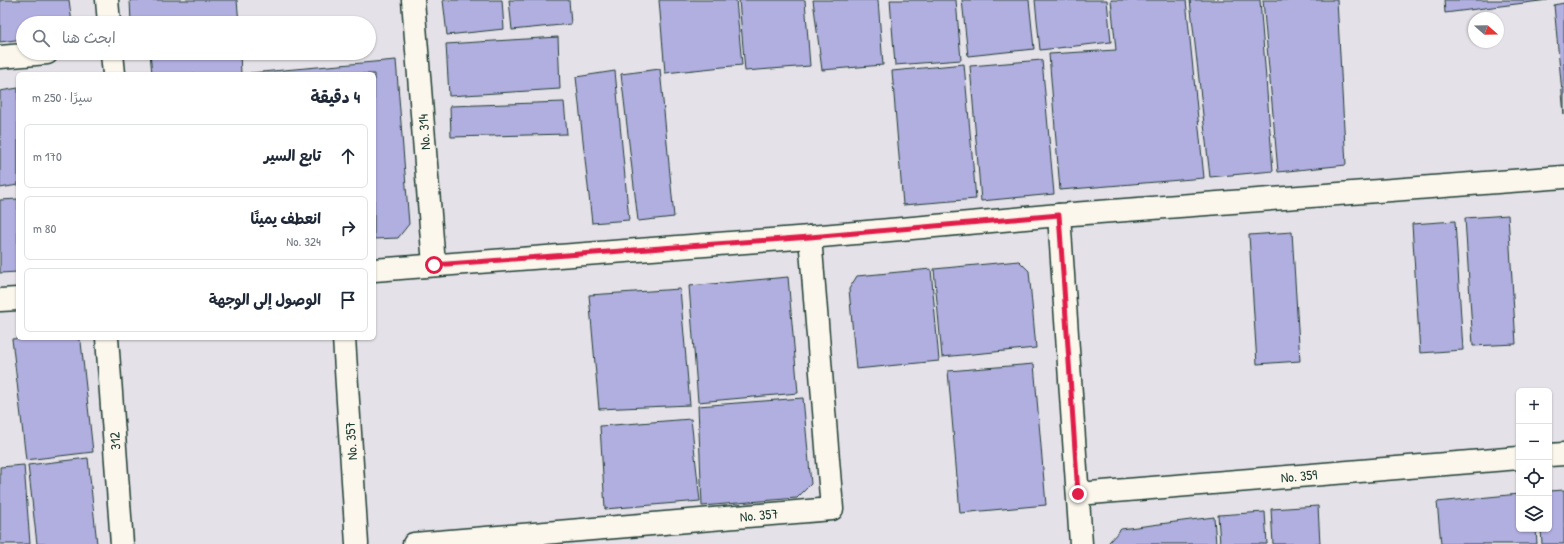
<!DOCTYPE html>
<html lang="ar">
<head>
<meta charset="utf-8">
<style>
	body { margin:0; font-family:"Patrick Hand","Playpen Sans Arabic",sans-serif; background:#f2f2f3; color:#1f2937; direction:rtl }
	.controls { position:absolute; right:12px; bottom:12px; display:grid; overflow:hidden; border-radius:6px; box-shadow:0 1px 3px #0004 }
	.controls button { width:36px; height:36px; display:grid; place-items:center; padding:0; border:0; border-bottom:1px solid #e0e1e3; background:#fff; color:#1f2937; font:20px sans-serif }
	.compass { position:absolute; left:1468px; top:12px; width:36px; height:36px; border-radius:50%; background:#fff; box-shadow:0 1px 3px #0004; rotate:110deg }
	.stop { position:absolute; width:12px; height:12px; margin:-9px; border:3px solid #e11d48; border-radius:50%; background:#fff }
	.stop.end { background:#e11d48; border-color:#fff; box-shadow:0 1px 4px #0008 }
	.list { margin:0; padding:0; list-style:none }
	h2 { display:flex; justify-content:space-between; align-items:center; height:52px; margin:0; padding:0 16px; font-size:17px }
	h2 small { font-size:13px; font-weight:400; color:#747a83 }
	.list li { display:grid; grid-template-columns:26px 1fr auto; gap:12px; align-items:center; box-sizing:border-box; height:64px; margin:0 8px 8px; padding:0 8px; border:1px solid #e0e1e3; border-radius:6px }
	.list b { display:block; font-size:15px; white-space:nowrap }
	.list p { margin:0; font-size:13px; white-space:nowrap; color:#747a83 }
	.list em { font-size:13px; font-style:normal; color:#747a83 }
	.icon { flex:none; width:22px; height:22px; fill:none; stroke:currentColor; stroke-width:2; stroke-linecap:round; stroke-linejoin:round }
	.map { position:relative; flex:none; width:1564px; height:544px; overflow:hidden; direction:ltr }
	.search { position:absolute; background:#fff; box-shadow:0 1px 3px #0004; left:16px; top:16px; width:360px; height:44px; display:flex; align-items:center; gap:10px; box-sizing:border-box; padding:0 14px; border-radius:22px; color:#747a83; font-size:15px }
	.panel { position:absolute; background:#fff; box-shadow:0 1px 3px #0004; left:16px; top:72px; width:360px; height:268px; border-radius:6px; direction:rtl }
	.map>svg:first-child { display:block }
	.building { fill:#b1aee0; stroke:#1f3d34 }
	.lines { fill:none; stroke-linecap:round; stroke-linejoin:round }
	.minor-casing { stroke:#1f3d34; stroke-width:25 }
	.minor { stroke:#fbf7ec; stroke-width:22 }
	.route { stroke:#e11d48; stroke-width:5 }
	.labels { text-anchor:middle; stroke-width:3.5; stroke-linejoin:round; paint-order:stroke }
	.street-label { font-size:14px; fill:#1f3d34; stroke:#fbf7ec }
</style>
</head>
<body>
<div class="map">
<svg width="1564" height="544" viewBox="0 0 1564 544">
	<rect width="100%" height="100%" fill="#e5e1e8"/>
	<filter id="ink" filterUnits="userSpaceOnUse"><feTurbulence type="fractalNoise" baseFrequency=".025" numOctaves="2"/><feDisplacementMap in="SourceGraphic" scale="8" xChannelSelector="R" yChannelSelector="G"/><feConvolveMatrix kernelMatrix="1 2 1 2 8 2 1 2 1" color-interpolation-filters="sRGB"/></filter>
	<g filter="url(#ink)">
		<g class="building">
			<path d="M0 0H69L72 23H23V39L0 42Z"/>
			<path d="M130 0H237L239 23H131Z"/>
			<path d="M443 0H502L504 29 447 35Z"/>
			<path d="M509 0H569L571 24 512 30Z"/>
			<path d="M659 0H736L742 65 665 73Z"/>
			<path d="M739 0H805L810 66 745 71Z"/>
			<path d="M813 0H878L883 65 822 70Z"/>
			<path d="M890 0H956L961 60 895 65Z"/>
			<path d="M962 0H1029L1034 49 968 56Z"/>
			<path d="M1035 0H1107L1111 42 1040 50Z"/>
			<path d="M1111 0H1186L1204 178 1060 190 1049 54 1116 50Z"/>
			<path d="M1190 0H1260L1273 171 1210 177Z"/>
			<path d="M1263 0H1337L1346 165 1278 172Z"/>
			<path d="M1444 0H1548L1445 13Z"/>
			<path d="M1564 3V115L1554 5Z"/>
			<path d="M558 37 560 89 449 96 446 44Z"/>
			<path d="M150 53H240L241 74H152Z"/>
			<path d="M396 60 409 224 398 238 374 239V74H250V73Z"/>
			<path d="M1042 60 1054 194 981 201 970 66Z"/>
			<path d="M964 64 976 199 903 205 892 71Z"/>
			<path d="M660 69 674 217 638 221 621 74Z"/>
			<path d="M615 71 629 220 592 223 576 77Z"/>
			<path d="M18 88V185L0 188V91Z"/>
			<path d="M564 102 567 134 451 137 450 106Z"/>
			<path d="M18 199V272L0 273V200Z"/>
			<path d="M1508 215 1516 344 1473 346 1465 218Z"/>
			<path d="M1455 221 1463 350 1420 353 1412 224Z"/>
			<path d="M1292 232 1300 361 1257 364 1249 235Z"/>
			<path d="M1019 261 1029 271 1036 348 942 357 934 269Z"/>
			<path d="M931 269 939 361 856 369 849 289 857 276Z"/>
			<path d="M788 277 798 393 698 402 689 286Z"/>
			<path d="M680 289 690 405 599 409 589 295Z"/>
			<path d="M22 338H76L81 342 93 452 26 460 12 339Z"/>
			<path d="M1034 364 1046 505 960 513 948 371Z"/>
			<path d="M803 398 811 484 797 498 702 506 698 406Z"/>
			<path d="M691 419 700 501 605 509 600 426Z"/>
			<path d="M88 458 97 544H37L28 465Z"/>
			<path d="M24 465 30 544H0V467Z"/>
			<path d="M1564 490V544H1542L1541 529H1549V491Z"/>
			<path d="M1519 494V529H1536L1537 544H1441L1437 502Z"/>
			<path d="M1318 506 1320 544H1273L1271 509Z"/>
			<path d="M1265 512 1267 544H1220L1218 515Z"/>
			<path d="M1214 517 1216 544H1109V542L1121 529Z"/>
		</g>
		<g class="lines">
			<defs>
				<g id="minor">
					<path d="M107 0 109 23"/>
					<path d="M413 0 434 265"/>
					<path d="M112 53 114 74"/>
					<path d="M0 57 47 53"/>
					<path d="M1059 215 1081 544"/>
					<path d="M374 270 810 237 1059 215 1564 177"/>
					<path d="M0 300 18 299"/>
					<path d="M107 338 122 544"/>
					<path d="M344 338 357 544"/>
					<path d="M1549 455 1564 454"/>
					<path d="M1078 494 1519 458"/>
					<path d="M414 544 832 509 810 237"/>
				</g>
			</defs>
			<use href="#minor" class="minor-casing"/>
			<use href="#minor" class="minor"/>
		</g>
	</g>
	<g class="lines" filter="url(#ink)">
		<path class="route" d="M434 265 810 237 1059 215 1078 494"/>
	</g>
	<g class="labels">
		<g class="street-label">
			<text transform="translate(424 132) rotate(-94)" y="5">No. 314</text>
			<text transform="translate(115 441) rotate(-94)" y="5">312</text>
			<text transform="translate(351 441) rotate(-94)" y="5">No. 357</text>
			<text transform="translate(1299 476) rotate(-5)" y="5">No. 359</text>
			<text transform="translate(759 515) rotate(-5)" y="5">No. 357</text>
		</g>
	</g>
</svg>
<div class="controls">
<button>+</button>
<button>−</button>
<button><svg class="icon" aria-label="locate" viewBox="0 0 24 24"><circle cx="12" cy="12" r="6"/><path d="M12 2v4M12 18v4M2 12h4M18 12h4"/></svg></button>
<button><svg class="icon" aria-label="layers" viewBox="0 0 24 24"><path d="M12 4l9 5-9 5-9-5zM3 14l9 5 9-5"/></svg></button>
</div>
<svg class="compass" viewBox="-18 -18 36 36"><path d="M0-13l5 13h-10z" fill="#e53935"/><path d="M0 13l5-13h-10z" fill="#747a83"/></svg>
<div class="stop" style="left:434px;top:265px"></div>
<div class="stop end" style="left:1078px;top:494px"></div>
<div class="search"><svg class="icon" aria-label="search" viewBox="0 0 24 24"><circle cx="10" cy="10" r="6"/><path d="M15 15l6 6"/></svg>ابحث هنا</div>
<section class="panel">
<h2>4 دقيقة<small>سيرًا · 250 m</small></h2>
<ul class="list">
<li><svg class="icon" aria-label="ahead" viewBox="0 0 24 24"><path d="M12 20V5M6 11l6-6 6 6"/></svg><div><b>تابع السير</b></div><em>170 m</em></li>
<li><svg class="icon" aria-label="right" viewBox="0 0 24 24"><path d="M7 20v-9h11M14 6l5 5-5 5"/></svg><div><b>انعطف يمينًا</b><p>No. 324</p></div><em>80 m</em></li>
<li><svg class="icon" aria-label="arrive" viewBox="0 0 24 24"><path d="M6 21V4h12l-3 4 3 4H6"/></svg><div><b>الوصول إلى الوجهة</b></div></li>
</ul>
</section>
</div>
</body>
</html>
